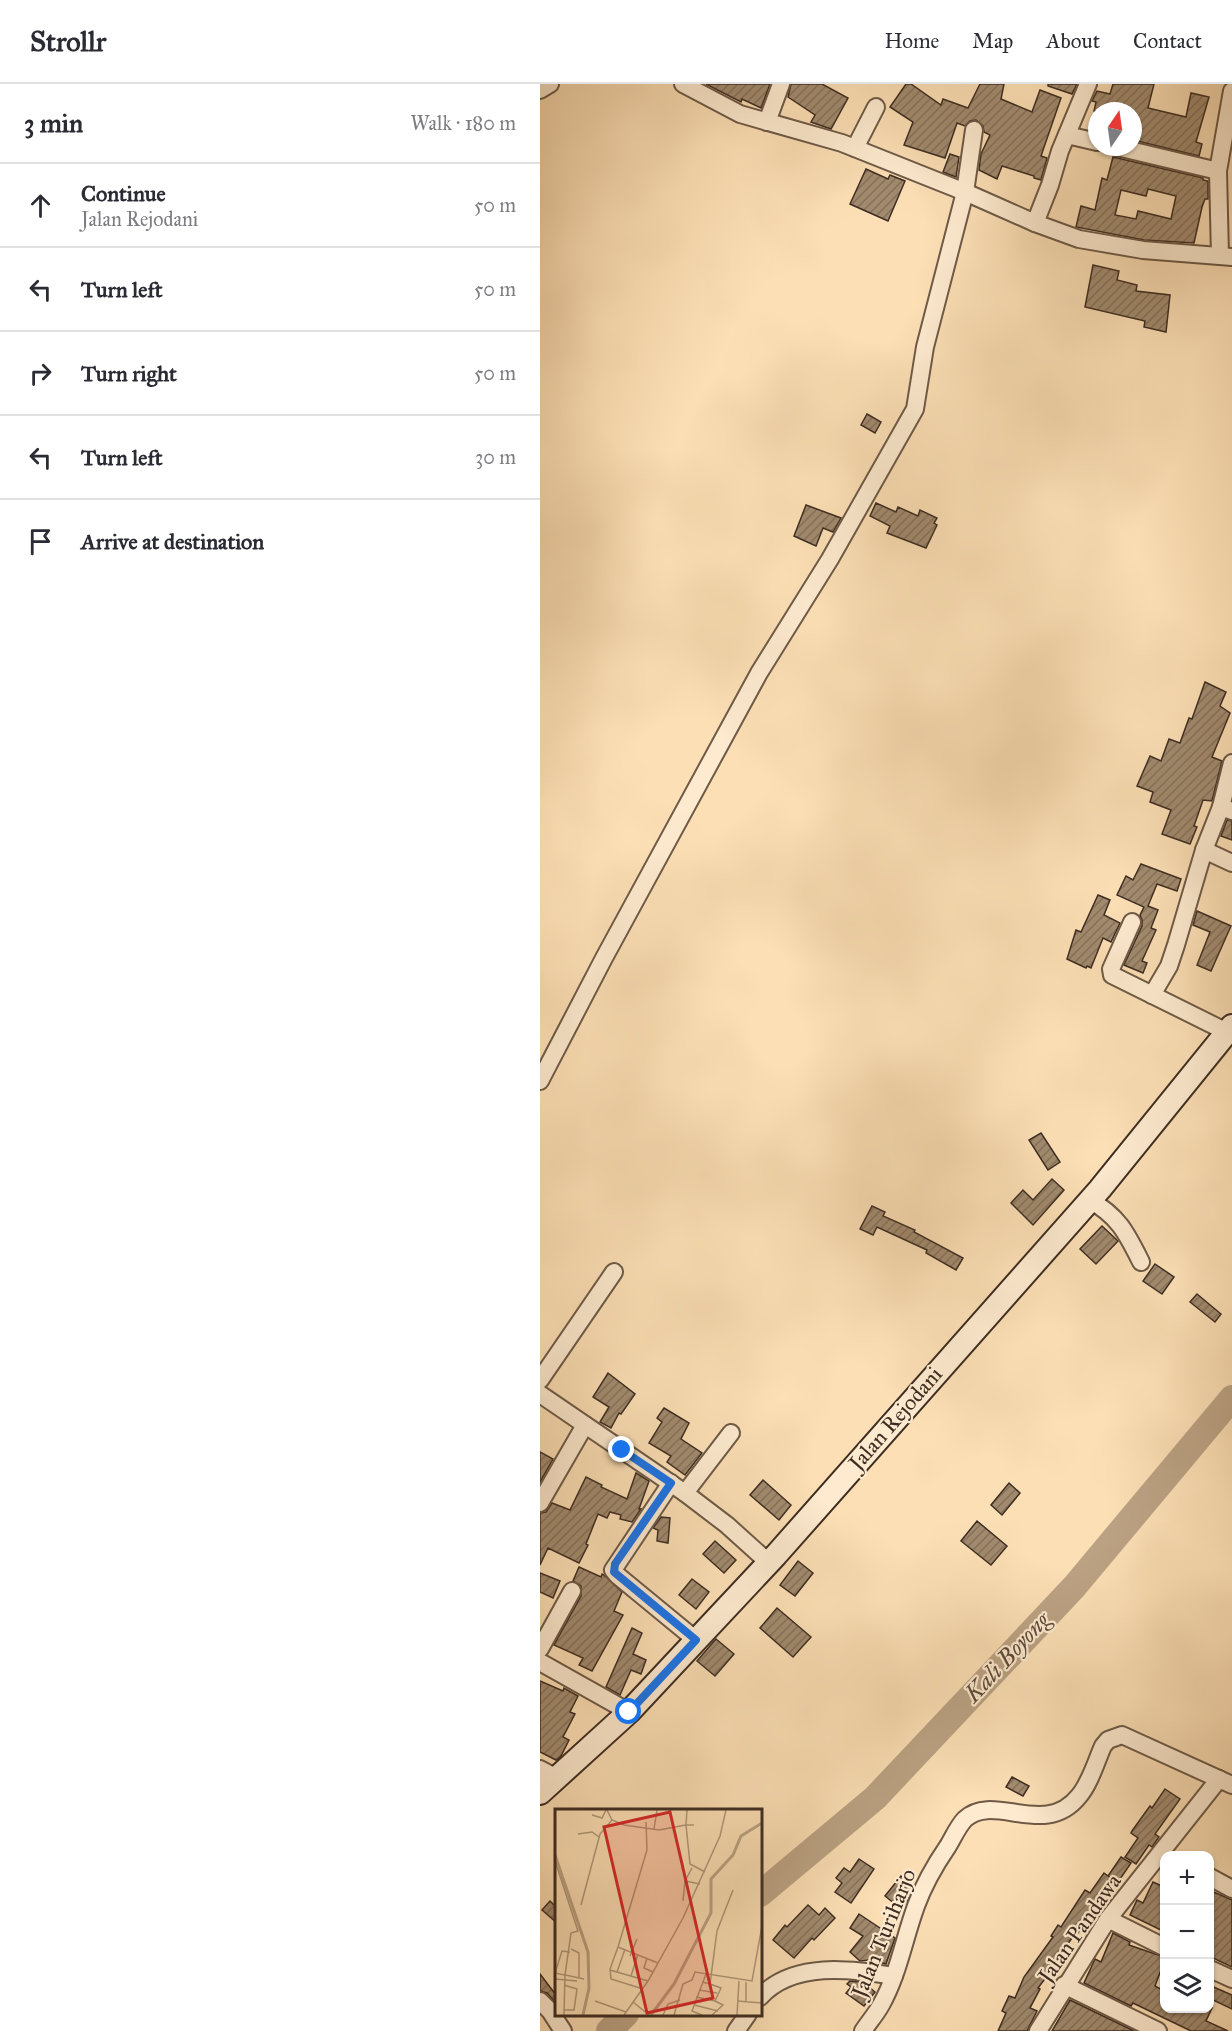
<!DOCTYPE html>
<html lang="en">
<head>
<meta charset="utf-8">
<style>
	body { margin:0; font-family:"IM FELL Great Primer",serif; background:#f2f2f3; color:#2b2b33 }
	.controls { position:absolute; right:18px; bottom:18px; display:grid; overflow:hidden; border-radius:12px; box-shadow:0 2px 4px #0004 }
	.controls button { width:54px; height:54px; display:grid; place-items:center; padding:0; border:0; border-bottom:2px solid #e1e1e2; background:#fff; color:#2b2b33; font:30px sans-serif }
	.compass { position:absolute; left:548px; top:18px; width:54px; height:54px; border-radius:50%; background:#fff; box-shadow:0 2px 4px #0004; rotate:13deg }
	.stop { position:absolute; width:18px; height:18px; margin:-14px; border:4px solid #1a73e8; border-radius:50%; background:#fff }
	.stop.end { background:#1a73e8; border-color:#fff; box-shadow:0 2px 6px #0008 }
	.list { margin:0; padding:0; list-style:none }
	h2 { display:flex; justify-content:space-between; align-items:center; height:78px; margin:0; padding:0 24px; font-size:26px }
	h2 small { font-size:20px; font-weight:400; color:#7c7c81 }
	.list li { display:grid; grid-template-columns:39px 1fr auto; gap:18px; align-items:center; box-sizing:border-box; height:84px; padding:0 24px; border-top:2px solid #e1e1e2 }
	.list b { display:block; font-size:22px; white-space:nowrap }
	.list p { margin:0; font-size:20px; white-space:nowrap; color:#7c7c81 }
	.list em { font-size:20px; font-style:normal; color:#7c7c81 }
	.icon { flex:none; width:33px; height:33px; fill:none; stroke:currentColor; stroke-width:2; stroke-linecap:round; stroke-linejoin:round }
	.map { position:relative; flex:none; width:692px; height:1947px; overflow:hidden }
	header { display:flex; align-items:center; gap:36px; box-sizing:border-box; height:84px; padding:0 30px; background:#fff; border-bottom:2px solid #e1e1e2 }
	header strong { font-size:28px }
	nav { display:flex; gap:33px; margin-inline-start:auto; font-size:21px }
	main { display:flex }
	aside { flex:1; background:#fff }
	.map>svg:first-child { display:block }
	.lines { fill:none; stroke-linecap:round; stroke-linejoin:round }
	.river { stroke:#bba283; stroke-width:26 }
	.building { fill:url(#building-hatch); stroke:#3e2d22; stroke-width:1.5; fill-rule:evenodd }
	.street-casing { stroke:#6e5a47; stroke-width:20 }
	.secondary-casing { stroke:#3e2d22; stroke-width:26 }
	.street { stroke:#fdeacf; stroke-width:16 }
	.secondary { stroke:#fdeacf; stroke-width:22 }
	.route { stroke:#1a73e8; stroke-width:8 }
	.labels { text-anchor:middle; stroke-width:4.5; stroke-linejoin:round; paint-order:stroke }
	.street-label { font-size:22px; fill:#3e2d22; stroke:#fdeacf }
	.water-label { font-size:24px; font-style:italic; fill:#5d4a3a; stroke:#fdeacf }
	.inset-river { fill:none; stroke:#bba283; stroke-width:3 }
	.inset-road { fill:none; stroke:#b0987a; stroke-width:1.5 }
	.view { fill:#d62828; fill-opacity:0.15; stroke:#d62828; stroke-width:3 }
	.inset-edge { fill:none; stroke:#3e2d22; stroke-width:3 }
</style>
</head>
<body>
<header>
<strong>Strollr</strong>
<nav><a>Home</a><a>Map</a><a>About</a><a>Contact</a></nav>
</header>
<main>
<aside>
<h2>3 min<small>Walk · 180 m</small></h2>
<ul class="list">
<li><svg class="icon" aria-label="ahead" viewBox="0 0 24 24"><path d="M12 20V5M6 11l6-6 6 6"/></svg><div><b>Continue</b><p>Jalan Rejodani</p></div><em>50 m</em></li>
<li><svg class="icon" aria-label="left" viewBox="0 0 24 24"><path d="M17 20v-9H6M10 6l-5 5 5 5"/></svg><div><b>Turn left</b></div><em>50 m</em></li>
<li><svg class="icon" aria-label="right" viewBox="0 0 24 24"><path d="M7 20v-9h11M14 6l5 5-5 5"/></svg><div><b>Turn right</b></div><em>50 m</em></li>
<li><svg class="icon" aria-label="left" viewBox="0 0 24 24"><path d="M17 20v-9H6M10 6l-5 5 5 5"/></svg><div><b>Turn left</b></div><em>30 m</em></li>
<li><svg class="icon" aria-label="arrive" viewBox="0 0 24 24"><path d="M6 21V4h12l-3 4 3 4H6"/></svg><div><b>Arrive at destination</b></div></li>
</ul>
</aside>
<div class="map">
<svg width="692" height="1947" viewBox="0 0 692 1947">
	<defs>
		<pattern id="building-hatch" width="6" height="6" patternUnits="userSpaceOnUse" patternTransform="scale(1.5)"><rect width="6" height="6" fill="#a18a6e"/><path d="M-1 1l2-2M0 6l6-6M5 7l2-2" fill="none" stroke="#85715a"/></pattern>
	</defs>
	<rect width="100%" height="100%" fill="#fcdfb5"/>
	<filter id="stains"><feTurbulence type="fractalNoise" baseFrequency=".00333" numOctaves="4"/><feColorMatrix values="0 0 0 0 .2 0 0 0 0 .09 0 0 0 0 .02 0 0 0 .5 -.17"/></filter>
	<radialGradient id="worn" r=".72"><stop offset=".6" stop-color="#630" stop-opacity="0"/><stop offset="1" stop-color="#630" stop-opacity=".3"/></radialGradient>
	<g class="lines">
		<g class="river">
			<path d="M220 1810 335 1714 534 1503 692 1314"/>
			<path d="M69 1947 86 1930"/>
		</g>
	</g>
	<g class="building">
		<path d="M166 0H230L221 24 202 15 201 18Z"/>
		<path d="M251 0H282L308 14 291 45 271 38 275 31 248 13Z"/>
		<path d="M366 0H371L401 21 403 15 428 24 440 0H464L461 15 492 28 500 6 521 14 501 72 507 74 501 96 494 94V92L462 82 457 95 439 86 441 70 450 51 444 48 443 42 436 36 430 37 425 42 417 39 405 74 364 61 373 38 350 23Z"/>
		<path d="M508 0H537L532 10 508 2Z"/>
		<path d="M573 0H614L608 24 646 33 651 9 669 13 656 58 662 60 659 72 593 56V27H554L556 18 552 17 557 7 570 10Z"/>
		<path d="M410 70 419 73 416 93 403 88Z"/>
		<path d="M573 73 663 94V96L668 97V115H665L662 123 654 159 604 156 536 143 541 122 555 126 562 94 567 96ZM608 105 636 112 631 135 598 127 596 135 575 131 581 106 606 112Z"/>
		<path d="M326 85 348 95 350 91 365 97 348 137 310 120Z"/>
		<path d="M553 181 579 187 577 196 597 201 596 207 630 211 626 248 604 243 605 237 545 223Z"/>
		<path d="M327 330 341 338 335 349 321 341Z"/>
		<path d="M336 419 356 428 358 423 378 432 380 426 397 434 394 439 397 441 386 464 347 449 350 442 330 432Z"/>
		<path d="M266 421 301 434 293 448 283 444 276 462 254 452Z"/>
		<path d="M665 598 686 608 680 622 690 629 672 673 682 677 672 717 663 716 654 742 657 743 650 760 622 750 631 726 610 718 613 708 597 702 610 672 621 677 629 655 640 659 649 634 652 635Z"/>
		<path d="M687 736 692 737V756L681 752Z"/>
		<path d="M601 780 641 795 637 807 617 800 608 822 618 826 611 844 616 846 602 877 607 879 603 889 584 881 602 842V836L600 831 604 823 577 811 586 792 593 796Z"/>
		<path d="M558 811 570 816 564 831 580 839 571 858 563 854 551 884 547 882 546 884 527 875 536 846 541 848Z"/>
		<path d="M657 827 691 842 671 887 657 881 670 848 653 841Z"/>
		<path d="M501 1049 520 1078 508 1086 489 1056Z"/>
		<path d="M512 1095 524 1106 493 1141 471 1119 483 1106 493 1116Z"/>
		<path d="M332 1122 345 1128 343 1132 375 1146 374 1148 423 1174 416 1186 386 1169 387 1166 337 1143 333 1151 320 1145Z"/>
		<path d="M562 1142 578 1157 556 1180 540 1165Z"/>
		<path d="M615 1180 634 1193 622 1210 603 1197Z"/>
		<path d="M657 1210 681 1230 675 1238 650 1218Z"/>
		<path d="M68 1289 95 1310 81 1330 79 1329 71 1344 60 1338 69 1323 53 1313Z"/>
		<path d="M124 1324 149 1339 141 1355 162 1369 145 1391 127 1378 131 1372 109 1359 122 1338 117 1334Z"/>
		<path d="M0 1368 13 1375 0 1398Z"/>
		<path d="M96 1389 109 1397 99 1425H101L92 1438 80 1435 81 1431 70 1428 67 1434 58 1430 46 1460 48 1461 39 1479 8 1464 0 1481V1429L6 1428 12 1419 30 1426 46 1393 62 1401 61 1403 87 1415Z"/>
		<path d="M223 1396 251 1421 239 1436 210 1411Z"/>
		<path d="M469 1399 480 1409 462 1431 451 1421Z"/>
		<path d="M121 1433 130 1434 128 1459 117 1457 118 1446 113 1444Z"/>
		<path d="M437 1437 467 1462 451 1481 421 1457Z"/>
		<path d="M175 1457 196 1476 184 1489 163 1470Z"/>
		<path d="M258 1477 273 1489 255 1512 240 1501Z"/>
		<path d="M39 1483 61 1493 62 1490 64 1491 82 1508 74 1527 83 1531 52 1587 39 1581 43 1574 14 1561 41 1512V1502L33 1497Z"/>
		<path d="M0 1489 20 1497 13 1514 0 1508Z"/>
		<path d="M152 1495 169 1508 156 1525 139 1511Z"/>
		<path d="M237 1524 271 1553 253 1573 220 1544Z"/>
		<path d="M92 1544 102 1549 93 1570 106 1576 101 1590 91 1586 80 1611 66 1603Z"/>
		<path d="M176 1555 194 1570 175 1592 157 1577Z"/>
		<path d="M0 1597 23 1607 24 1604 38 1612 30 1628 35 1630 23 1653 29 1656 21 1672 16 1676 0 1668Z"/>
		<path d="M472 1693 489 1702 483 1712 466 1703Z"/>
		<path d="M625 1705 640 1715 615 1750 619 1753 612 1763 609 1761 596 1780 585 1773 598 1754 591 1749 592 1747 610 1722 612 1724Z"/>
		<path d="M581 1773 591 1779 578 1798 568 1792Z"/>
		<path d="M319 1775 334 1785 311 1819 295 1808 302 1799 296 1794 304 1784 310 1788Z"/>
		<path d="M564 1789 576 1798 561 1819 565 1822 546 1850 540 1846 538 1849 536 1848 523 1867 525 1868 498 1904 500 1905 490 1924 497 1927 487 1947H458L466 1929 462 1927 469 1912 475 1914 484 1893 513 1853 511 1852 518 1841 521 1843 545 1806 550 1809Z"/>
		<path d="M361 1792 373 1802 367 1817 361 1825 345 1812Z"/>
		<path d="M613 1798 624 1803V1852L621 1850 623 1847 590 1831 597 1816 603 1819Z"/>
		<path d="M669 1806 692 1816V1883L669 1872Z"/>
		<path d="M10 1817 16 1823V1838L2 1826Z"/>
		<path d="M268 1821 279 1831 285 1824 295 1834 274 1856 272 1854 254 1874 233 1856 245 1841 247 1843Z"/>
		<path d="M319 1830 355 1854 346 1880 330 1876 320 1877 310 1868 323 1852 310 1844Z"/>
		<path d="M573 1849 590 1858 589 1861 624 1873V1878L615 1902 624 1907V1924H672L666 1937 688 1947H651L593 1919 591 1922 544 1899 555 1875 561 1878Z"/>
		<path d="M0 1890 16 1911V1919L7 1909 0 1907Z"/>
		<path d="M310 1897 323 1898 335 1908 324 1922 306 1909 311 1903 307 1900Z"/>
		<path d="M669 1901 692 1911V1925L669 1914Z"/>
		<path d="M530 1916 594 1947H512Z"/>
	</g>
	<g class="lines">
		<defs>
			<g id="street">
				<path d="M143 0 200 30 302 59 425 108 495 139 539 155 603 166 692 173"/>
				<path d="M0 6 10 0"/>
				<path d="M227 38 241 0"/>
				<path d="M527 51 557 58"/>
				<path d="M577 63 678 87"/>
				<path d="M315 64 336 23"/>
				<path d="M495 139 510 101 520 67 548 0"/>
				<path d="M680 172 678 87 692 7"/>
				<path d="M692 679 681 723 692 727"/>
				<path d="M664 766 692 779"/>
				<path d="M592 838 571 885 572 891 687 948"/>
				<path d="M612 911 629 882 636 861 664 766 681 723"/>
				<path d="M0 997 64 874 219 589 290 475 375 325 385 263 425 108 434 46"/>
				<path d="M549 1116C578 1131 587 1150 601 1178"/>
				<path d="M0 1296 74 1188"/>
				<path d="M0 1310 145 1409 187 1441 228 1478"/>
				<path d="M131 1399 73 1486 77 1491 156 1556"/>
				<path d="M145 1409 191 1349"/>
				<path d="M0 1419 45 1341"/>
				<path d="M0 1565 32 1507"/>
				<path d="M0 1578 89 1628"/>
				<path d="M0 1685 17 1694"/>
				<path d="M670 1793 692 1805"/>
				<path d="M568 1835 624 1863"/>
				<path d="M670 1885 692 1895"/>
				<path d="M524 1901 618 1947"/>
				<path d="M220 1913C253 1877 311 1885 354 1892"/>
				<path d="M0 1917 10 1927 23 1947"/>
				<path d="M196 1947 208 1930"/>
				<path d="M323 1947C329 1938 336 1930 341 1921 358 1891 364 1855 376 1822 384 1800 395 1781 408 1762 413 1754 418 1742 425 1735 454 1708 505 1755 539 1712 550 1699 556 1678 563 1662L568 1656 582 1651 692 1701"/>
				<path d="M498 1947 568 1835 679 1695"/>
			</g>
			<path id="secondary" d="M0 1709 89 1628 236 1471 560 1105 692 942"/>
		</defs>
		<use href="#street" class="street-casing"/>
		<use href="#secondary" class="secondary-casing"/>
		<use href="#street" class="street"/>
		<use href="#secondary" class="secondary"/>
	</g>
	<g class="lines">
		<path class="route" d="M82 1366 131 1399 75 1480 74 1488 156 1556 89 1628"/>
	</g>
	<g class="labels">
		<g class="street-label">
			<text transform="translate(355 1334) rotate(-49)" y="8">Jalan Rejodani</text>
			<text transform="translate(539 1844) rotate(-55)" y="8">Jalan Pandawa</text>
			<text transform="translate(343 1849) rotate(-68)" y="8">Jalan Turiharjo</text>
		</g>
		<g class="water-label">
			<text transform="translate(467 1573) rotate(-47)" y="8">Kali Boyong</text>
		</g>
	</g>
	<g transform="translate(15 1725)">
		<rect width="207" height="207" fill="#fcdfb5"/>
		<path class="inset-river" d="M0 46 33 143 34 179 28 206M96 206 119 175 156 104V70L178 46 186 27 207 14"/>
		<path class="inset-road" d="M52 1 57 11 69 16 104 21 131 16 135 55 150 63M115 1 118 19M132 1 131 16H139M37 6 47 9 51 1M99 20 102 1M23 25 37 23 44 28M0 52 23 122 16 124 10 166 29 170M137 59 130 72 145 75M128 92 130 72M26 96 45 25 57 11M63 138 92 41 91 13M16 140 24 144V168M75 147 82 130M92 149 89 159 98 163M55 161 93 172M62 163 70 140M0 164 10 166 9 206M0 164 7 142 15 143M76 167 83 145M0 170 22 172M147 173 155 175 162 122 178 81M191 173V193M88 180 56 170 55 160 63 138 103 154M144 181 162 184M141 188 160 192 166 179 155 175M40 192 71 203M182 192 207 194M78 193 94 206M139 196 163 202M9 201H19L22 180 9 176M69 206 93 172 128 109 165 27 171 1M108 206 113 195 125 191M119 206 128 175 137 171 140 163 197 172 207 117M147 206 137 202 151 165M157 206 168 196 160 192M182 206 184 172"/>
		<path class="view" d="M115 3 158 189 92 204 49 18Z"/>
		<rect width="207" height="207" class="inset-edge"/>
	</g>
	<rect width="100%" height="100%" filter="url(#stains)"/>
	<rect width="100%" height="100%" fill="url(#worn)"/>
</svg>
<div class="controls">
<button>+</button>
<button>−</button>
<button><svg class="icon" aria-label="layers" viewBox="0 0 24 24"><path d="M12 4l9 5-9 5-9-5zM3 14l9 5 9-5"/></svg></button>
</div>
<svg class="compass" viewBox="-18 -18 36 36"><path d="M0-13l5 13h-10z" fill="#e53935"/><path d="M0 13l5-13h-10z" fill="#7c7c81"/></svg>
<div class="stop" style="left:89px;top:1628px"></div>
<div class="stop end" style="left:82px;top:1366px"></div>
</div>
</main>
</body>
</html>
